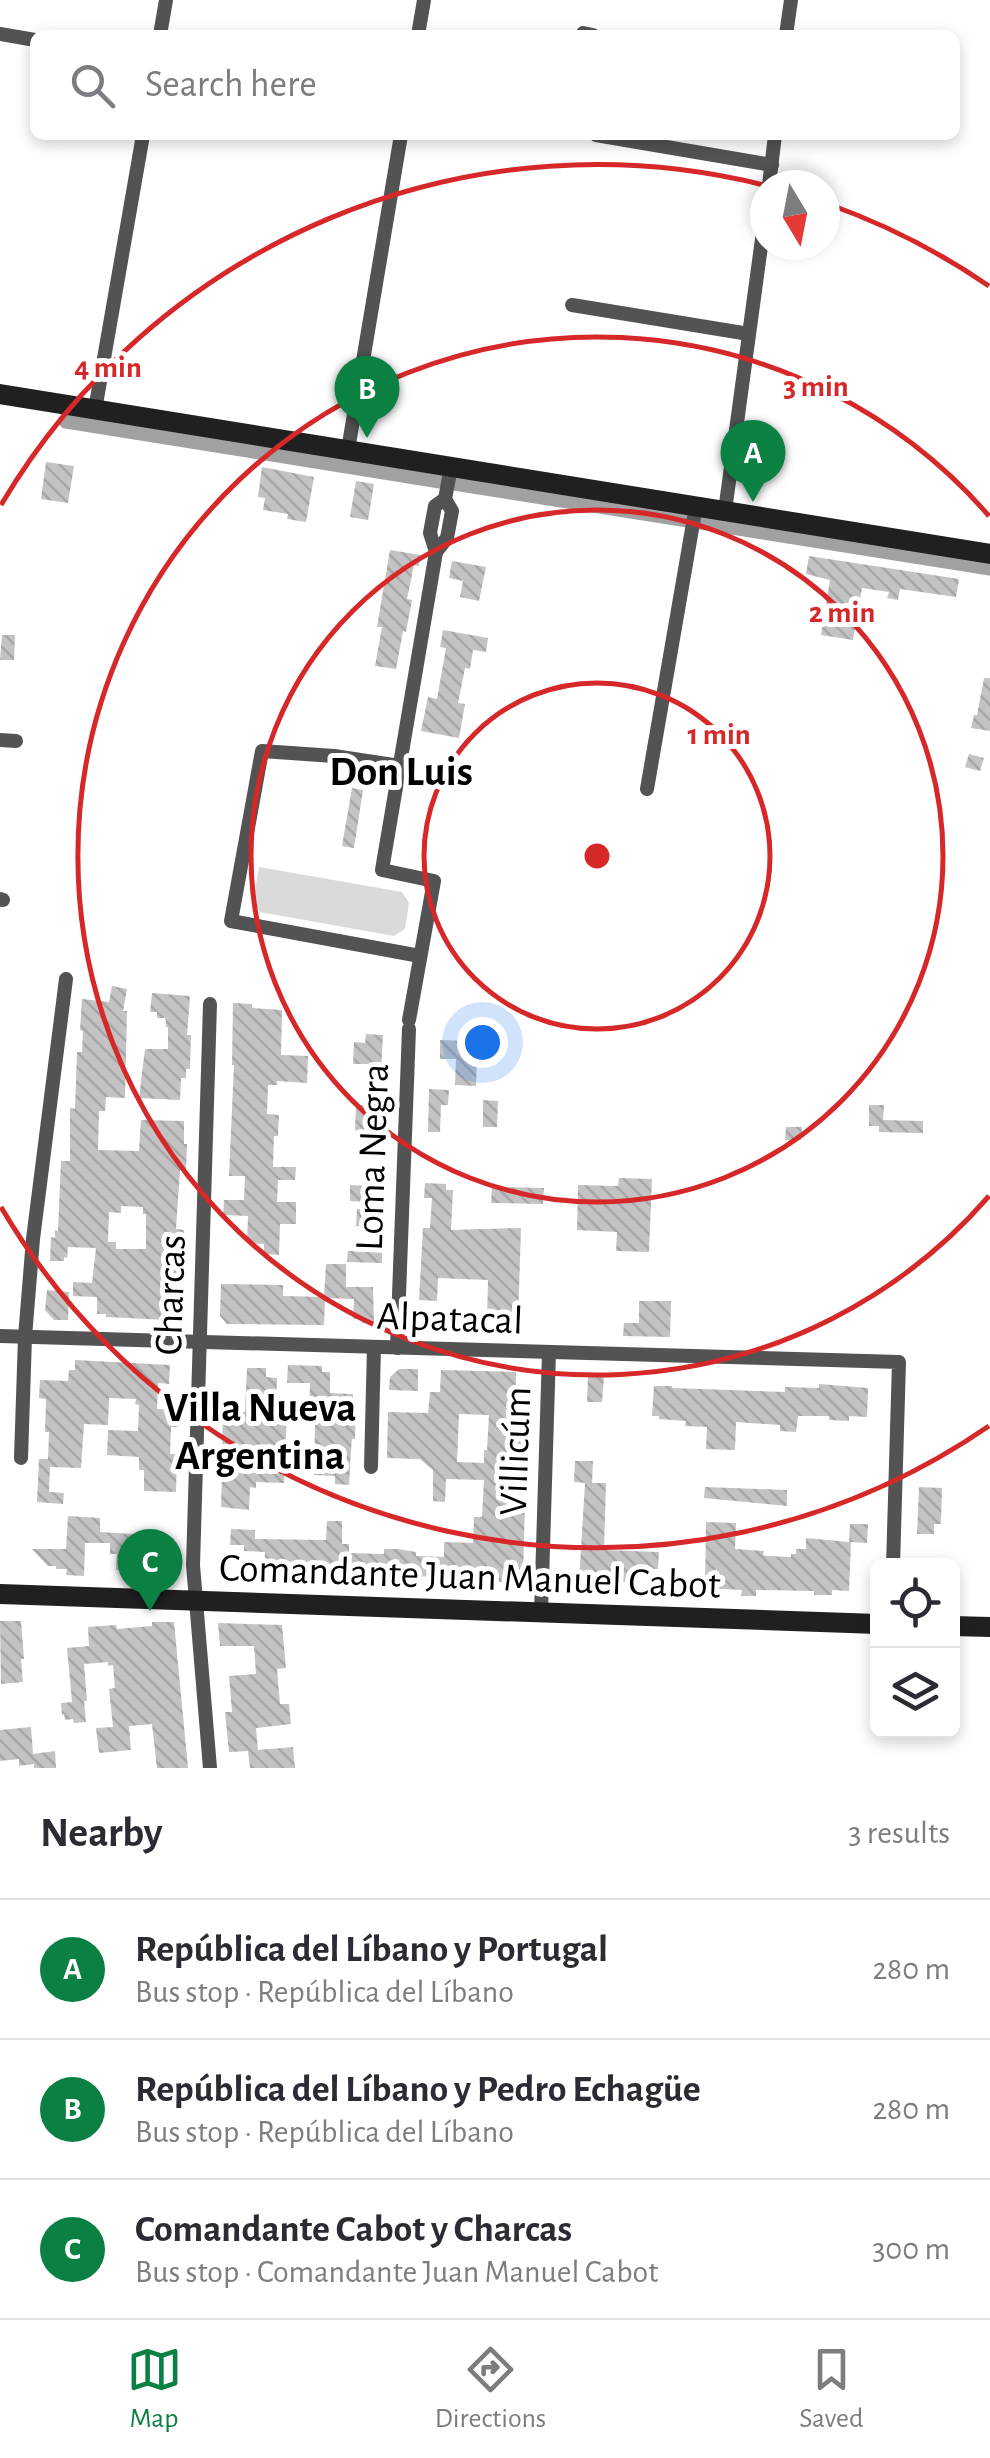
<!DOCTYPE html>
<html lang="en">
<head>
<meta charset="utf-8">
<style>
	body { margin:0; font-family:"Alegreya Sans",sans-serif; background:#f2f2f3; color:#2b2b33 }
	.controls { position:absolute; right:30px; bottom:30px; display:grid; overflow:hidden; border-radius:15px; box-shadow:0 5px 15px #0003 }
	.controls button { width:90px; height:90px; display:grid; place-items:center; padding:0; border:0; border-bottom:2px solid #e1e1e2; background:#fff; color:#2b2b33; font:50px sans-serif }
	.compass { position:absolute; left:750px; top:170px; width:90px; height:90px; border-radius:50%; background:#fff; box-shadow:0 5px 15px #0003; rotate:170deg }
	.you { position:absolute; left:482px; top:1042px; width:35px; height:35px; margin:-25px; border:8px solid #fff; border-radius:50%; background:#1a73e8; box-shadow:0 0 0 15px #1a73e833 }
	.badge { display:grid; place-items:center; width:65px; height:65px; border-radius:50%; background:#0b8043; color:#fff; font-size:32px; font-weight:700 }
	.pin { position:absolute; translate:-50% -82px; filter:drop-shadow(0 2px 5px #0008) }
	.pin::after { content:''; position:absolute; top:52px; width:35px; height:30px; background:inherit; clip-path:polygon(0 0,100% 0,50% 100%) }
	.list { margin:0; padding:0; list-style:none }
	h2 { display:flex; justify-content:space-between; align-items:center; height:130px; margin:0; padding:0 40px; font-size:42px }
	h2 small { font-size:32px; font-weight:400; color:#7c7c81 }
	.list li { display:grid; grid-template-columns:65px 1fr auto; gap:30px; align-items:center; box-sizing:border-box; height:140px; padding:0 40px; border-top:2px solid #e1e1e2 }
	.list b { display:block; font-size:38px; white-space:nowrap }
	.list p { margin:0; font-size:32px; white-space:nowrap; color:#7c7c81 }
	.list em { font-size:32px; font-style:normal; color:#7c7c81 }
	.icon { flex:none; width:55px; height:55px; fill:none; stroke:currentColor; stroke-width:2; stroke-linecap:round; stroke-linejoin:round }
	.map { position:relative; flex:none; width:990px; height:1768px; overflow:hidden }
	.search { position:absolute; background:#fff; box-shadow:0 5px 15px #0003; left:30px; right:30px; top:30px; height:110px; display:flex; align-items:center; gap:25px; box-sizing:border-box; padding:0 35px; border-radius:15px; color:#7c7c81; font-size:38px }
	.sheet { height:550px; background:#fff }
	nav { display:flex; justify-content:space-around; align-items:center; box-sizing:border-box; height:140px; border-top:2px solid #e1e1e2; background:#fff; font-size:28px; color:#7c7c81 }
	nav a { display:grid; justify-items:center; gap:5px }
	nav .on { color:#0b8043 }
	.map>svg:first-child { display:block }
	.green { fill:#dadada }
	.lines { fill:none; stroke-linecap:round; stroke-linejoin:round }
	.canal { stroke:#a1a1a1; stroke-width:15 }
	.building { fill:url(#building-back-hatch); fill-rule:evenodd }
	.street { stroke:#535353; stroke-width:14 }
	.secondary { stroke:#202020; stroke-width:20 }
	.ring { fill:none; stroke:#d62828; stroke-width:5 }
	.labels { text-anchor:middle; stroke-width:10; stroke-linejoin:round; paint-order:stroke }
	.street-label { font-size:40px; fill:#000; stroke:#fff }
	.neighbourhood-label { font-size:42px; font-weight:bold; fill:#000; stroke:#fff }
	.centre { fill:#d62828; stroke:#fff; stroke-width:5 }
	.ring-label { font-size:30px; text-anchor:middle; font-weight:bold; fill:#d62828; stroke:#fff; stroke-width:10; stroke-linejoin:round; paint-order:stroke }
</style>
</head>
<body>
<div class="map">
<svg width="990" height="1768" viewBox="0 0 990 1768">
	<defs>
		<pattern id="building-back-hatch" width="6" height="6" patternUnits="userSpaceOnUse" patternTransform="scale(2.5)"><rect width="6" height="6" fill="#c3c3c3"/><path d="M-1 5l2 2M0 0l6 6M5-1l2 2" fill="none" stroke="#a6a6a6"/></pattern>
	</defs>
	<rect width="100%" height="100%" fill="#fff"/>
	<path class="green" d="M259 867 402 892 409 903 405 929 394 936 260 912 253 901Z"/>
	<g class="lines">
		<g class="canal">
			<path d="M66 421 440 481"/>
			<path d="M454 483 990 568"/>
		</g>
	</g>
	<g class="building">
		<path d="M46 462 74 466 68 503 41 499Z"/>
		<path d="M262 467 314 477 306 522 287 519 288 514 263 510 265 498 258 497Z"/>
		<path d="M356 481 374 484 368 520 350 517Z"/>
		<path d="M390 550 420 555 419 566 414 565 407 599 412 600 406 632 403 631 396 669 375 666 382 627H377Z"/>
		<path d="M809 556 959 579 956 597 900 589 898 600 887 598 889 592 862 588 853 640 821 635 830 580 806 574Z"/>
		<path d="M452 561 486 567 479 601 460 597 463 581 449 578Z"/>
		<path d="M443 630 488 638 486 652 473 650 470 669 465 668 458 703 465 704 459 738 421 731 428 697 437 699 446 648 440 647Z"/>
		<path d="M2 635H15L14 660H0Z"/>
		<path d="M984 678H990V731L971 728 974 715H977Z"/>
		<path d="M969 754 984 758 980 771 965 767Z"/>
		<path d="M352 788 363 790 354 848 342 846Z"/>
		<path d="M112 986 127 989 123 1011H127L125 1098 106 1097 105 1111H99L98 1150 139 1151 141 1120 184 1121V1144H187L186 1171 180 1170 176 1229 184 1230 181 1315 168 1328V1320L106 1317V1314H97V1297L73 1296V1282L92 1283 96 1248 68 1247 67 1258 64 1257V1261H50L51 1237 55 1238V1230L58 1231 61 1161H70V1108L75 1109 77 1052H82L83 1031 80 1030 82 999 109 1002ZM121 1206 143 1207V1214H146V1249H116V1242H108L109 1212 121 1213Z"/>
		<path d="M152 993 190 996 187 1035H191L190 1069H186V1078H181L180 1100 139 1098 145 1049H168V1027H166V1022L165 1018H157V1012H150Z"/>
		<path d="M233 1003 252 1004V1008L282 1010 281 1055 308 1056 307 1083 277 1081V1085H268L267 1114 279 1115 278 1136H274L273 1167H296L295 1180H278L277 1202H296V1224H280L279 1255 264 1254V1244L247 1243 248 1216 223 1215 224 1200H244L245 1176H229L234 1065H232Z"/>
		<path d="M366 1034 383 1035 381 1070H370V1064H353L354 1042 365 1043Z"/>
		<path d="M440 1040 464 1041 463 1053 477 1054 476 1086 455 1085 456 1059H440Z"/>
		<path d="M368 1089 379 1090V1106L383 1105 381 1149 368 1148 369 1130H355L356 1105H367Z"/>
		<path d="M429 1089 449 1090 448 1105H441L440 1132H428Z"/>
		<path d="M483 1100 498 1101 497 1127H483Z"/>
		<path d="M869 1105H884L883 1120 923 1121V1133L879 1132V1126H869Z"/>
		<path d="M786 1127H802L801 1140H785Z"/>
		<path d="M619 1178 652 1179 649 1252 616 1251 617 1232 577 1230 578 1185 618 1186Z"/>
		<path d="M425 1183 446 1184V1190H453L451 1230 521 1228 518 1321 487 1320 488 1280 438 1278 437 1301 419 1300 423 1228H430L432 1198H424Z"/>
		<path d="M350 1185 366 1186V1202L350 1201Z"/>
		<path d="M492 1187 544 1188 543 1204 491 1203Z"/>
		<path d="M357 1209 377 1210 376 1227 356 1226Z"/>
		<path d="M348 1251H382V1263L347 1262Z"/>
		<path d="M326 1264H346V1287H373L374 1323H362V1319H353L354 1299 325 1298 324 1325 227 1324 220 1316 221 1284 283 1285V1296L324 1297Z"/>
		<path d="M47 1290 69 1292 68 1320H54L45 1310Z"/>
		<path d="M639 1301H671L670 1337 623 1336 624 1323H639Z"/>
		<path d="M75 1360 170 1365 169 1384 158 1383 157 1409 179 1410 178 1427H171L170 1454H177L176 1492 144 1491V1470H139V1457L107 1455 108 1430 138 1431 139 1405 135 1404 136 1399 109 1398 108 1425 84 1424 81 1468 50 1467 49 1492 64 1493 63 1504 37 1502 39 1459H48L49 1432H45L46 1399 39 1398 40 1380 68 1381 69 1370H75Z"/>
		<path d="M288 1365 322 1366V1372H330V1393L353 1394V1401H356L355 1439H352L351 1450 349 1485 335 1484V1476L314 1475 315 1422 309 1421 310 1383H287Z"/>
		<path d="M247 1368H266V1377L277 1378 276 1411H287L284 1483 256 1482V1488L250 1487 249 1510 221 1507 222 1472H227L228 1450H222L223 1412H245Z"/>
		<path d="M399 1369H418V1391L389 1390 390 1377Z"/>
		<path d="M441 1370 516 1372V1387H523L522 1419H526L525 1447H513V1472H516V1494H520L519 1500H525L523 1577 516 1582H495V1576H468V1581L438 1580V1577L415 1576V1579L370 1578V1571H357V1567L333 1566V1583L318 1582V1576L264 1574 265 1552 244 1551V1545H230L231 1529 255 1530V1539L326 1540 327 1521H342V1544H349V1553L384 1554V1549H397L416 1552V1556L444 1557V1542L473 1543 474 1517H482L484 1480 446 1479 445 1502 433 1501V1470L420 1459 387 1458 388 1412 428 1413 430 1392H440ZM459 1414 489 1415 487 1450H484V1463L457 1462Z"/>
		<path d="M588 1377H604L602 1402H587Z"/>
		<path d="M819 1384 868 1388 867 1417 849 1416V1421L829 1420V1416H798L796 1432 780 1431V1425L736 1422 735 1450 706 1449 707 1427 685 1426 686 1421 659 1419V1416H652L654 1386H672V1388L785 1392V1387L819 1388Z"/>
		<path d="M575 1461H593L592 1483H588H606L604 1550 659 1552 658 1569 632 1568V1582H579L585 1483 574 1482Z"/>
		<path d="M705 1487 787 1490V1506L704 1498Z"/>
		<path d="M919 1487 942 1488 941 1524H934V1534H917Z"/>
		<path d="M68 1516 100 1518V1532L133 1534 132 1543 174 1541V1563L164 1572 116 1570 117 1554H110V1543H85L84 1576 66 1575 67 1569H56V1566H48L32 1549H66Z"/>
		<path d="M706 1522 736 1523 735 1549 764 1551 763 1555 767 1556 791 1557V1554H796V1549H806V1538L849 1542 850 1524H868L867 1543 851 1542 849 1591 832 1590V1595H814V1591L756 1590V1596H741L742 1590 705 1588Z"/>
		<path d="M0 1621H21L24 1659H21L23 1682 1 1684Z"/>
		<path d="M152 1622H174L188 1768H157L152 1724 129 1726 131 1750 99 1753 96 1728 113 1727 109 1689 115 1688 113 1665 108 1666V1662L84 1664 87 1701H84L86 1722 74 1723 73 1719 65 1720 64 1714 62 1715 61 1703 72 1702 67 1648 89 1646 88 1627 116 1625 117 1629 152 1626Z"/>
		<path d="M218 1623 282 1625 286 1668 277 1669 280 1704H289L291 1724 256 1728 258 1750 293 1747 295 1768H250L248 1751 229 1752 225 1712H232L229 1676 256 1674 254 1646H220Z"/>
		<path d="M31 1727 33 1754 55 1751 56 1768H34V1764L19 1766V1759L0 1761V1730Z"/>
	</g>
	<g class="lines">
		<g class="street">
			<path d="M583 33 593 35"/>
			<path d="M0 34 35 40"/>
			<path d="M160 35 166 0"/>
			<path d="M418 35 424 0"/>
			<path d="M786 35 791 0"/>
			<path d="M596 135 772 165"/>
			<path d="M769 185 775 135"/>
			<path d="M572 305 749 334"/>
			<path d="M95 410 143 135"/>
			<path d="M348 450 401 135"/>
			<path d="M725 511 765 217"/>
			<path d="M436 552 447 538 452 511 445 499 451 467"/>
			<path d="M0 740 16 741"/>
			<path d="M400 766 334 756 262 751 231 921 420 956"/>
			<path d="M647 789 696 506"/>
			<path d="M0 899 3 900"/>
			<path d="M210 1004 193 1565 210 1768"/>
			<path d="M409 1020 434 881 382 870 436 552 430 533 435 506 445 499"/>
			<path d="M0 1336 899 1362 893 1566"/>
			<path d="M397 1348 409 1029"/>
			<path d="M21 1458 25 1337 33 1239 66 979"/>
			<path d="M371 1467 374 1347"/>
			<path d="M541 1613 549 1352"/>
		</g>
		<g class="secondary">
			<path d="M0 394 990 554"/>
			<path d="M0 1594 878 1624"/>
			<path d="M952 1626 990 1627"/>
		</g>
	</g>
	<g class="ring">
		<circle cx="597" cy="856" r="173"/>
		<circle cx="597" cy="856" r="346"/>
		<path d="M989 1196A519 519 0 1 1 989 516"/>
		<path d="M989 1426A692 692 0 0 1 1 1207M1 505A692 692 0 0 1 764 185M828 204A692 692 0 0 1 989 286"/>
	</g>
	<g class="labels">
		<g class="street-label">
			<text transform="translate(371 1157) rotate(-88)" y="14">Loma Negra</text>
			<text transform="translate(169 1295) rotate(-88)" y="14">Charcas</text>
			<text transform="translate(450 1317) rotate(2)" y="14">Alpatacal</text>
			<text transform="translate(514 1451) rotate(-88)" y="14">Villicúm</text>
			<text transform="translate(470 1575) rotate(2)" y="14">Comandante Juan Manuel Cabot</text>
		</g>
		<g class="neighbourhood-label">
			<text x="401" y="785">Don Luis</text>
			<text x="260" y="1421">Villa Nueva<tspan x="260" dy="48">Argentina</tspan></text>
		</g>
	</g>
	<circle cx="597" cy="856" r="15" class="centre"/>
	<g class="ring-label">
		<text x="108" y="377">4 min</text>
		<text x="816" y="396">3 min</text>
		<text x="842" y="622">2 min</text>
		<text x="719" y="744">1 min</text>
	</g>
</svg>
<div class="controls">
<button><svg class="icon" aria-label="locate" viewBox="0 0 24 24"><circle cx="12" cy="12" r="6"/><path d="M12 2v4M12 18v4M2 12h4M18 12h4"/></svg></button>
<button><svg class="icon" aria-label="layers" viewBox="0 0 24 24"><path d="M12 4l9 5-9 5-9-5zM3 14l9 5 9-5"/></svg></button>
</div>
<svg class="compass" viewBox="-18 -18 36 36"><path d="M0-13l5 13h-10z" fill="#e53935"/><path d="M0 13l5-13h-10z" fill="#7c7c81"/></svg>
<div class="you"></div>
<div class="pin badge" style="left:753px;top:502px">A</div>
<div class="pin badge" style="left:367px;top:438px">B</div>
<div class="pin badge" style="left:150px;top:1611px">C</div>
<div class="search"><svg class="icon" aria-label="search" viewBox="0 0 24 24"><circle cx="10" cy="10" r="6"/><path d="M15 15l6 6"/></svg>Search here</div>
</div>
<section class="sheet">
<h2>Nearby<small>3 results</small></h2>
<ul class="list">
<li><span class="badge">A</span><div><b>República del Líbano y Portugal</b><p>Bus stop · República del Líbano</p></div><em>280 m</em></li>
<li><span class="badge">B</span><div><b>República del Líbano y Pedro Echagüe</b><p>Bus stop · República del Líbano</p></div><em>280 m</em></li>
<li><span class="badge">C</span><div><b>Comandante Cabot y Charcas</b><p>Bus stop · Comandante Juan Manuel Cabot</p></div><em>300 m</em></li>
</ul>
</section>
<nav>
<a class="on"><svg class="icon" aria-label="map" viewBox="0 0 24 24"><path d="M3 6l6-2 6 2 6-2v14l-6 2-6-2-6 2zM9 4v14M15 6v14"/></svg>Map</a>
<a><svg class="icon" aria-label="directions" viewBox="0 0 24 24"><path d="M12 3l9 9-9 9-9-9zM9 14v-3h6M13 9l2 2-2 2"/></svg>Directions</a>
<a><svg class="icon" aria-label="saved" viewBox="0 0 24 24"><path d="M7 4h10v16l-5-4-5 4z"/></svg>Saved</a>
</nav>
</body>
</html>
